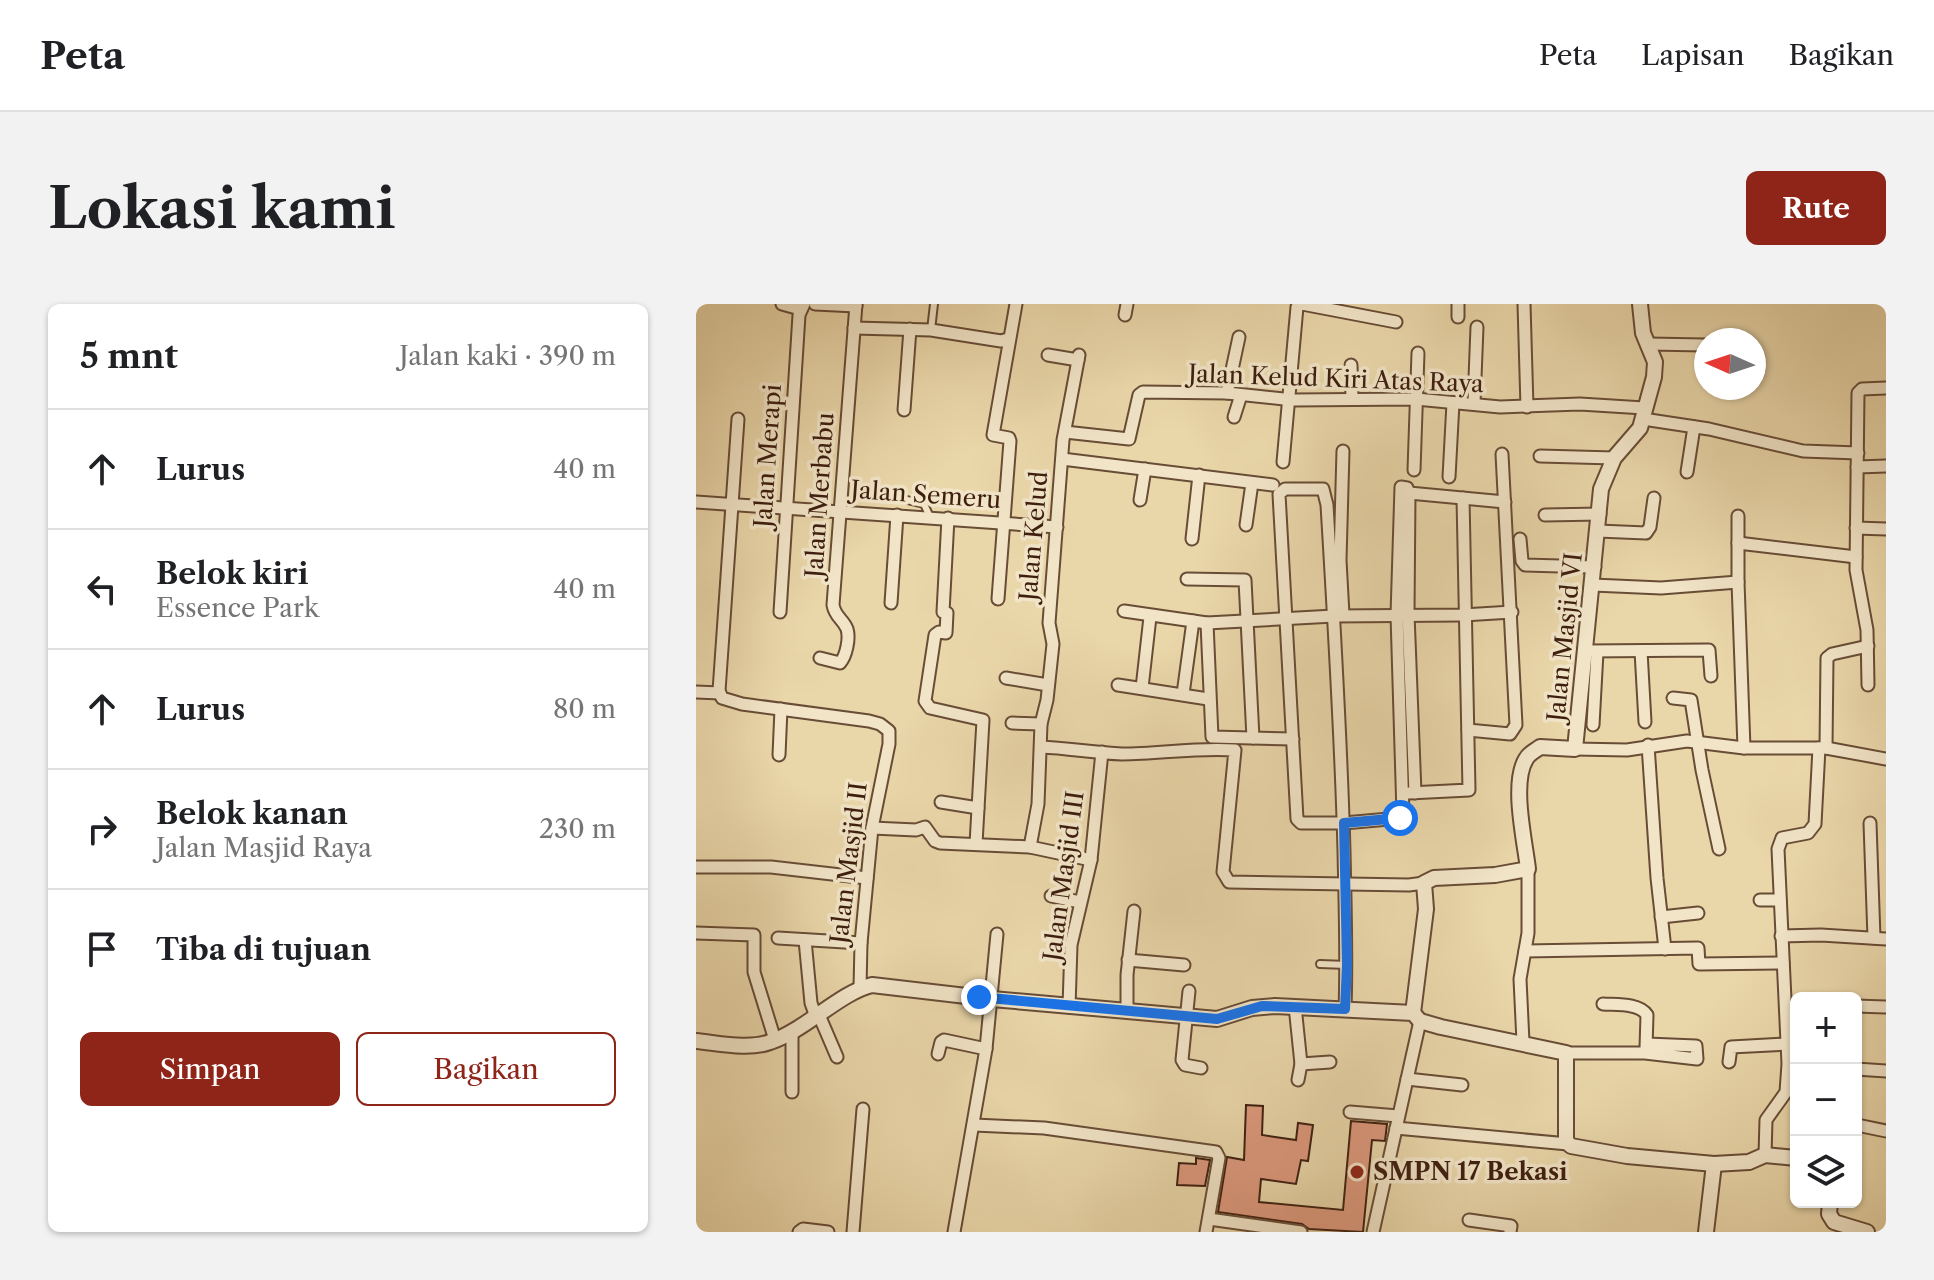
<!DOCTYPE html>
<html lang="id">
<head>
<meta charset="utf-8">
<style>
	body { margin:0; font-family:"Libre Caslon Text",serif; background:#f2f2f2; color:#202124 }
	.controls { position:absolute; right:24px; bottom:24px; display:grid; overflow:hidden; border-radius:12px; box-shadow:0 2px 6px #0004 }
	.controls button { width:72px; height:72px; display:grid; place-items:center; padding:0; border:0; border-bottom:2px solid #e0e0e0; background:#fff; color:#202124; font:40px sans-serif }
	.compass { position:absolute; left:998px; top:24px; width:72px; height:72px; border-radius:50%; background:#fff; box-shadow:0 2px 6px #0004; rotate:273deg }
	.stop { position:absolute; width:24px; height:24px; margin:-18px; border:6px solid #1a73e8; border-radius:50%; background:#fff }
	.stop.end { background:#1a73e8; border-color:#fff; box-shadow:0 2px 8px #0008 }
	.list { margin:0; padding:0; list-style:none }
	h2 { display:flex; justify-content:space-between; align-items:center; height:104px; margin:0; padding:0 32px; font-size:34px }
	h2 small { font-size:26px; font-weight:400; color:#757577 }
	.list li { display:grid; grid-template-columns:52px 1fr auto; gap:24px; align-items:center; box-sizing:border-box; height:120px; padding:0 32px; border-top:2px solid #e0e0e0 }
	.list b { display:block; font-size:30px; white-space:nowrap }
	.list p { margin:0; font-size:26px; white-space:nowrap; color:#757577 }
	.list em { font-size:26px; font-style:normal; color:#757577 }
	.actions { display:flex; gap:16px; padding:24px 32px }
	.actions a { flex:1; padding:18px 0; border:2px solid #8f2418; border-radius:12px; text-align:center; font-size:28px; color:#8f2418 }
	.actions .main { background:#8f2418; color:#fff }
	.icon { flex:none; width:44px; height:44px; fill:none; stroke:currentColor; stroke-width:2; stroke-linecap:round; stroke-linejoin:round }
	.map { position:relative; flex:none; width:1190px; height:928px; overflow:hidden; border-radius:12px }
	header { display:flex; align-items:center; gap:48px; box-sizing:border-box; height:112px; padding:0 40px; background:#fff; border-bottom:2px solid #e0e0e0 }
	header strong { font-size:38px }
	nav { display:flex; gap:44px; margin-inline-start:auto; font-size:28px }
	.intro { display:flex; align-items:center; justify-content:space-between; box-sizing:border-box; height:192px; padding:0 48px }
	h1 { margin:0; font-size:56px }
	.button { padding:20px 36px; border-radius:12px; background:#8f2418; color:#fff; font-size:28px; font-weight:700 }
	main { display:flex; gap:48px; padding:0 48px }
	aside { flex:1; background:#fff; border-radius:12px; box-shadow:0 2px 6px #0004 }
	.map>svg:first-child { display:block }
	.building { fill:#dc987c; stroke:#3d1e0f; stroke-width:2 }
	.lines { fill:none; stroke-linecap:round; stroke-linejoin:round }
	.service-casing { stroke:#684c36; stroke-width:10 }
	.minor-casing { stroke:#684c36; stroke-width:15 }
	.tertiary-casing { stroke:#684c36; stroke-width:18 }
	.service { stroke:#f1e4c7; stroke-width:6 }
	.minor { stroke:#f1e4c7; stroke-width:11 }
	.tertiary { stroke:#f1e4c7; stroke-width:14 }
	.route { stroke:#1a73e8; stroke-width:10 }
	.poi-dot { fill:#8f2418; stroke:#f1e4c7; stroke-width:3 }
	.labels { text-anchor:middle; stroke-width:7; stroke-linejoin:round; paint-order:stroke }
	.street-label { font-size:24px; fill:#3d1e0f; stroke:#f1e4c7 }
	.poi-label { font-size:24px; font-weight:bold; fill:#3d1e0f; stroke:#f1e4c7; text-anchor:start }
</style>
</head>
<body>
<header>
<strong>Peta</strong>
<nav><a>Peta</a><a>Lapisan</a><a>Bagikan</a></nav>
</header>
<div class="intro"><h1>Lokasi kami</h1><a class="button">Rute</a></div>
<main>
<aside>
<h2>5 mnt<small>Jalan kaki · 390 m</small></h2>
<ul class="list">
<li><svg class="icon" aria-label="ahead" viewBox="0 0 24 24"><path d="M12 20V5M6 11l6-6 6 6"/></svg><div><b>Lurus</b></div><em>40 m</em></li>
<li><svg class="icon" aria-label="left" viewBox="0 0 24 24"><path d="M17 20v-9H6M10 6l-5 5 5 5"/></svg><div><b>Belok kiri</b><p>Essence Park</p></div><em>40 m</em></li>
<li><svg class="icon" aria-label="ahead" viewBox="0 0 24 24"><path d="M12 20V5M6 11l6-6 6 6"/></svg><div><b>Lurus</b></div><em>80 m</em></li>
<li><svg class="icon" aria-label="right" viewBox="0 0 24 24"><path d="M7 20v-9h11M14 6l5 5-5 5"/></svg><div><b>Belok kanan</b><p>Jalan Masjid Raya</p></div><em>230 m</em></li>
<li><svg class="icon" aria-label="arrive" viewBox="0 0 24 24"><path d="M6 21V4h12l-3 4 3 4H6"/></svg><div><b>Tiba di tujuan</b></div></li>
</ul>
<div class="actions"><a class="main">Simpan</a><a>Bagikan</a></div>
</aside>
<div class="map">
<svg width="1190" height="928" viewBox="0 0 1190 928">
	<rect width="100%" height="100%" fill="#e9d6a9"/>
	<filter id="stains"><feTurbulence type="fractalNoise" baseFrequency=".0025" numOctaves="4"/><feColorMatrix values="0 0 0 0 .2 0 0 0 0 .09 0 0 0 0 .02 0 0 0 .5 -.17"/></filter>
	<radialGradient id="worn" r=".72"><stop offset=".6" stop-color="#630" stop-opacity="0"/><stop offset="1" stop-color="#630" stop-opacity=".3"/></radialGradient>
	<g class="building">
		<path d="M550 801 567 802 566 831 600 836 602 819 617 821 612 857 605 856 600 880 565 875 563 898 647 906 655 817 691 820 689 837 676 836 667 928 613 925 606 920 522 908 531 853 548 856Z"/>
		<path d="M500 854 514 856 509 882 481 881 483 859 500 860Z"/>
	</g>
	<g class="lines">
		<defs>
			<g id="service">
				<path d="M235 26 238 0"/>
				<path d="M211 196 228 200 234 213"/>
				<path d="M624 660 651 661"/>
			</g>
			<g id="minor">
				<path d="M86 0 104 5"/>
				<path d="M119 0 160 2"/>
				<path d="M606 0 700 18"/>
				<path d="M828 0 831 103"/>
				<path d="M429 11 431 0"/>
				<path d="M762 13V0"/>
				<path d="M158 24 235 26 305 37 312 35"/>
				<path d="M952 40 1009 41"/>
				<path d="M352 51 382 56"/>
				<path d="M655 61 656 95"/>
				<path d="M531 89 543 33"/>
				<path d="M778 99 781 23"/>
				<path d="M208 106 214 25"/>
				<path d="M538 113 545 91"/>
				<path d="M42 115 23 387 26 394 46 400 173 417 184 420 193 427V440L176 524 165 639 164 684"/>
				<path d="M947 115 1013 125 1107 147 1162 149"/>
				<path d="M369 128 433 135 443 91 447 88 531 89 597 96 720 95 804 103 884 100 948 104"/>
				<path d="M844 152 918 154"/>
				<path d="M366 155 577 181"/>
				<path d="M587 158 601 3 605 0"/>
				<path d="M1161 163 1190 162"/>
				<path d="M718 166 722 49"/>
				<path d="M991 168 998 123"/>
				<path d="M753 173 757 99"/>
				<path d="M713 189 809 198"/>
				<path d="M444 196 449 165"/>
				<path d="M0 198 361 223"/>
				<path d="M849 211 904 210"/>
				<path d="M252 214 247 308 251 309 250 329 243 328 239 331 229 397 234 404 287 416 280 540"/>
				<path d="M550 221 556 179"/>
				<path d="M1160 224 1190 225"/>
				<path d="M902 227 950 229 954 223 958 194"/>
				<path d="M496 235 503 171"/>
				<path d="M824 235 826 257 829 261 899 263"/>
				<path d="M1042 239 1160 253"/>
				<path d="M491 275 549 276 557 434"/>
				<path d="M1042 278V212"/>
				<path d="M897 281 965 284 1042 278 1048 444"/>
				<path d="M302 295 314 137 313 134 297 131 320 0"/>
				<path d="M195 299 201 211"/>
				<path d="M428 307 511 319 638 312 767 311 816 308"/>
				<path d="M84 308 103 11 108 0"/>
				<path d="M647 311 644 256 647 147"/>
				<path d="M511 319 516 433 597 435"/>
				<path d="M890 347 1013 346 1015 372"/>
				<path d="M945 347 949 418"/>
				<path d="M124 354 144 359C150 352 154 335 151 325 147 315 139 313 137 301L160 0"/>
				<path d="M310 374 352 381"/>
				<path d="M422 381 512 395"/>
				<path d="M1172 381 1171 326 1160 266 1162 89 1166 85 1190 84"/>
				<path d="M446 384 454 313"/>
				<path d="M0 388 24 389"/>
				<path d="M487 390 497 317"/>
				<path d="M977 394 995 396 1006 466 1023 545"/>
				<path d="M316 419 345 420"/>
				<path d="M897 421 901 348"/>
				<path d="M772 426 814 430 820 421 806 150"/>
				<path d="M952 441 961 574 969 645"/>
				<path d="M345 443C372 444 399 449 426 450 464 450 501 443 539 446L527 568 533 578 713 581 728 579"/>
				<path d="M1130 444 1131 354 1136 350 1172 342"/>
				<path d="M879 445 931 446 991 437 1048 444H1130L1190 455"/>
				<path d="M83 451 85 405"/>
				<path d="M713 489 773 486 767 194"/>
				<path d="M245 498 282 504"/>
				<path d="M1174 519 1178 634"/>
				<path d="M176 524 220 526 229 523 239 537 244 539 334 543 395 556"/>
				<path d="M334 543 342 500 345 420 351 396 357 340 353 319 367 136 383 51"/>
				<path d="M0 563H75L171 574"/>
				<path d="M355 592 384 598"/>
				<path d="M1064 596H1084"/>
				<path d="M965 613 1002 609"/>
				<path d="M0 629 58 631V668L79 736"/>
				<path d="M1085 632 1125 631 1190 635"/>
				<path d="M82 634 165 639"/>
				<path d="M109 636 115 699 120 713"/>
				<path d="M829 647 1002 644 1003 660 1087 659"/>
				<path d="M432 656 488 661"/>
				<path d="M493 687 486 756 489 761 505 764"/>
				<path d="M907 700C921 701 943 699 951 711L950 744"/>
				<path d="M599 702 605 760 602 776"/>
				<path d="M1160 702 1189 703"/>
				<path d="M373 703 375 641 395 556 406 448"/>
				<path d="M649 705C651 652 649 600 648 547 645 431 638 316 631 201L627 185H589L583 190 601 515 605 519H648L704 514 707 510 701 311 705 183 711 184 713 189 712 310 719 489"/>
				<path d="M431 706V671L438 607"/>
				<path d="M123 711 141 753"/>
				<path d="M827 738 824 675 832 629V565"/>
				<path d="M870 749H949L1001 755 1000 742 951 740"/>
				<path d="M242 750 245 738 248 736 290 745"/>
				<path d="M1033 758 1035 743 1091 740"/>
				<path d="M605 760 634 758"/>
				<path d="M1160 765 1190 767"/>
				<path d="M711 775 766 781"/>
				<path d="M96 788V727"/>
				<path d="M654 808 702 812"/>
				<path d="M278 821 348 824 520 848 523 854 510 928"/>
				<path d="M1161 821 1190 827"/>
				<path d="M700 824 872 840"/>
				<path d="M1069 851 1070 816 1090 788 1092 760 1082 545 1086 534 1112 529 1119 520 1123 444"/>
				<path d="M513 915 605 928"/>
				<path d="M773 916 815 922 814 928"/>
				<path d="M103 928 107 925 132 928"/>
				<path d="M157 928 167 805"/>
				<path d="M258 928 290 745 301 630"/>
				<path d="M677 928 724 717"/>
			</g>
			<g id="tertiary">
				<path d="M717 709 730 605 728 579 738 574 799 571 832 565C829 538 815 479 830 455 833 449 839 447 844 443L879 445 905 185 918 154 944 124 958 73 959 58 947 29 944 0"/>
				<path d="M0 737C22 739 53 746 74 738 108 727 145 688 176 681L296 695 521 715 556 704 579 702 717 709 724 717 745 723 870 749V837L875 842 931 852 1018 860 1053 858 1069 851 1100 854"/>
				<path d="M1134 898 1133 910 1138 918 1171 928"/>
				<path d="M1010 928 1018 860"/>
			</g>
		</defs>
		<use href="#service" class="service-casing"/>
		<use href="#minor" class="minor-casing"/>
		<use href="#tertiary" class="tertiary-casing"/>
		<use href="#service" class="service"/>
		<use href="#minor" class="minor"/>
		<use href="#tertiary" class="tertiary"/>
	</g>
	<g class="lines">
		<path class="route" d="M283 693 521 715 566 702 649 705 651 661 648 519 704 514"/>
	</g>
	<circle class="poi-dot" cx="661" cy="868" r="8"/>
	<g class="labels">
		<g class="street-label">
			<text transform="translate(640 75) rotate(2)" y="8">Jalan Kelud Kiri Atas Raya</text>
			<text transform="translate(72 152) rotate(-86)" y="8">Jalan Merapi</text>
			<text transform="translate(124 191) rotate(-86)" y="8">Jalan Merbabu</text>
			<text transform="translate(230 191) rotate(4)" y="8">Jalan Semeru</text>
			<text transform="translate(338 232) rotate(-85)" y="8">Jalan Kelud</text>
			<text transform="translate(869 333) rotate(-84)" y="8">Jalan Masjid VI</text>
			<text transform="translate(153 559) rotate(-83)" y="8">Jalan Masjid II</text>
			<text transform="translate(368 572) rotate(-82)" y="8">Jalan Masjid III</text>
		</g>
		<g class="poi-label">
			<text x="677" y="876">SMPN 17 Bekasi</text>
		</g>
	</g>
	<rect width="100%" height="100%" filter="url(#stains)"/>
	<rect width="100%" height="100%" fill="url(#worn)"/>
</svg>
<div class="controls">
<button>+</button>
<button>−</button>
<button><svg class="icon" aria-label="layers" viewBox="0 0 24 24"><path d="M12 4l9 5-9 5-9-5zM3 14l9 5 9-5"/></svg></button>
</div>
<svg class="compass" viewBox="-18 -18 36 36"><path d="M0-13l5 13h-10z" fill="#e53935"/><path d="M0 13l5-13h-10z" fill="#757577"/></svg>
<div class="stop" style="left:704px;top:514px"></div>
<div class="stop end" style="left:283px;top:693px"></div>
</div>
</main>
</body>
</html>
